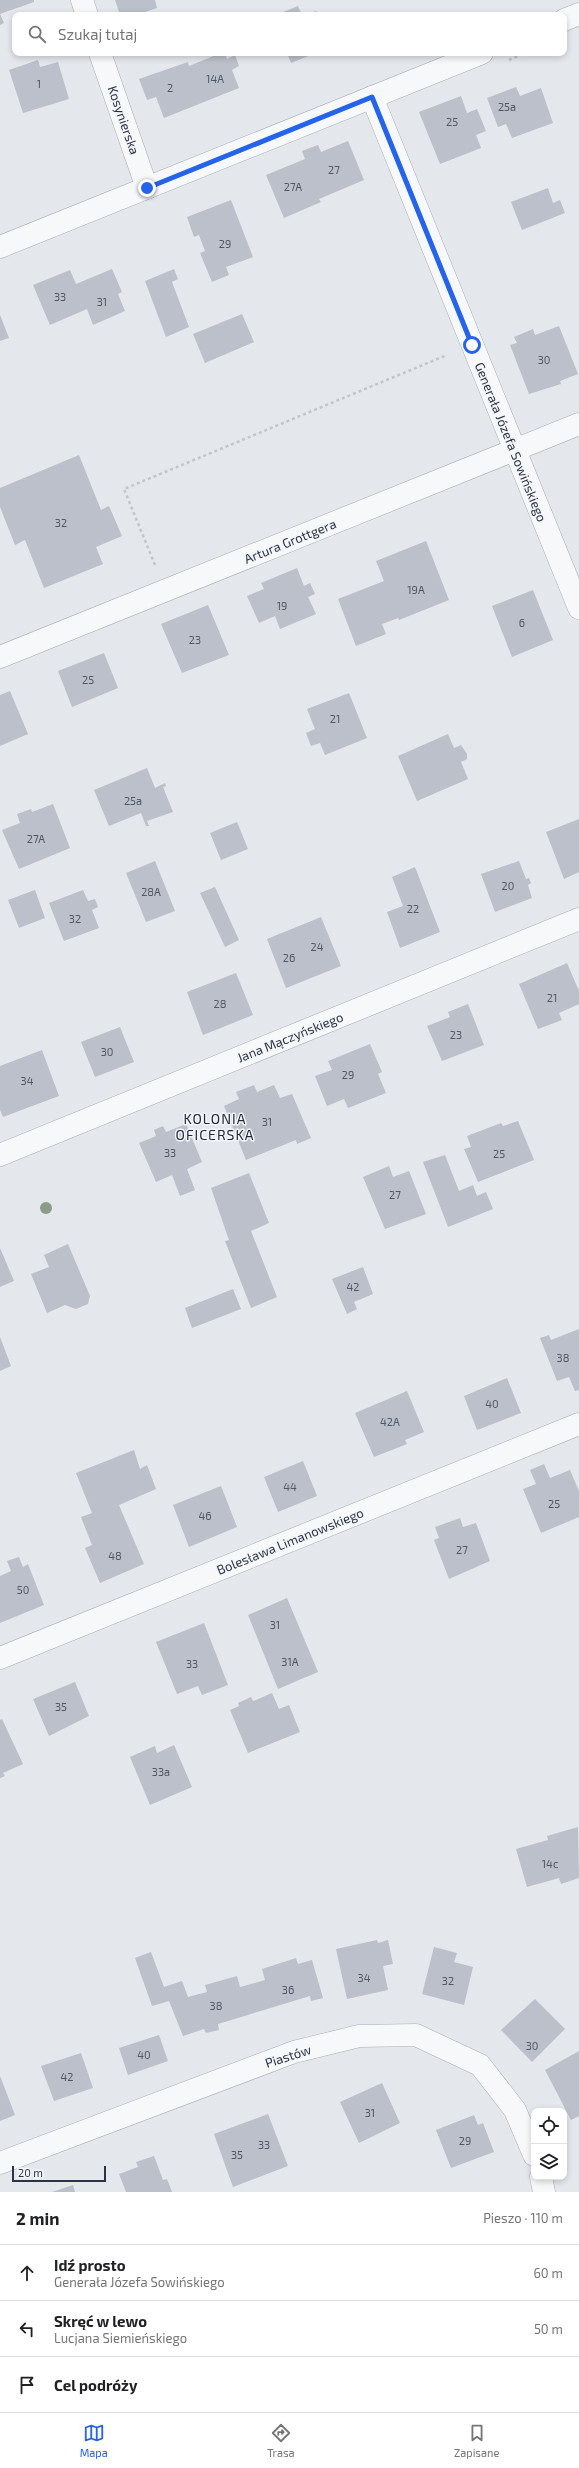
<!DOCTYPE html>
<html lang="pl">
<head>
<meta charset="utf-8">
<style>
	body { margin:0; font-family:"Exo 2",sans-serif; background:#f6f6f6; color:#202124 }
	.controls { position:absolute; right:12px; bottom:12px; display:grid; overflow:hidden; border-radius:8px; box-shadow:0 2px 6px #0003 }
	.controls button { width:36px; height:36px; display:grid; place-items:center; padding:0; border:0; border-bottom:1px solid #e0e0e0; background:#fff; color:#202124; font:20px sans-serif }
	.scale { position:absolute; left:12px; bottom:10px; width:94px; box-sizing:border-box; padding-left:4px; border:2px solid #2b3445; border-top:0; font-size:11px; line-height:14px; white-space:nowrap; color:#2b3445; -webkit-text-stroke:3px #f4f6f9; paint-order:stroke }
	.stop { position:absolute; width:12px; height:12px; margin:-9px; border:3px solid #2563eb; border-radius:50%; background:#fff }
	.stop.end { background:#2563eb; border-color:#fff; box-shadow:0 1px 4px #0008 }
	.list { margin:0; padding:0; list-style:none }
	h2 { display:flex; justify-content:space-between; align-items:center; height:52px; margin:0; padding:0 16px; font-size:17px }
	h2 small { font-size:13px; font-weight:400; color:#757577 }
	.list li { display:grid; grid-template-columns:26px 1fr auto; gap:12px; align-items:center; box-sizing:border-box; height:56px; padding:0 16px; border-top:1px solid #e0e0e0 }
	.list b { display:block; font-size:15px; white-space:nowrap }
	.list p { margin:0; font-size:13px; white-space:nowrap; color:#757577 }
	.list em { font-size:13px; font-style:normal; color:#757577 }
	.icon { flex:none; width:22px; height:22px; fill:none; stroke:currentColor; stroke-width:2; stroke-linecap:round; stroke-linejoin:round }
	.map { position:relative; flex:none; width:579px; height:2192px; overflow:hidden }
	.search { position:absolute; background:#fff; box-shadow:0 2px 6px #0003; left:12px; right:12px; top:12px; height:44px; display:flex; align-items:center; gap:10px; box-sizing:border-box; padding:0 14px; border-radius:8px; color:#757577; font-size:15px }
	.sheet { height:220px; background:#fff }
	nav { display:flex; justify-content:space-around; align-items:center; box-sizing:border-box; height:56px; border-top:1px solid #e0e0e0; background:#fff; font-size:11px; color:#757577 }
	nav a { display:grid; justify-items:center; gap:2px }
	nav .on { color:#2563eb }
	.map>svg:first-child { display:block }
	.building { fill:#bbc0ca }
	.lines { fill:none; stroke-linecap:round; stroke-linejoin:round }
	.minor-casing { stroke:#a9aeb7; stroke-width:23 }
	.path { stroke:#c2c5cb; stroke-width:2.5; stroke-dasharray:3 3; stroke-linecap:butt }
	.minor { stroke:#f7f8fa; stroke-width:22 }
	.tree { fill:#899d89 }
	.route { stroke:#2563eb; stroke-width:5 }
	.labels { text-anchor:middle; stroke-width:3; stroke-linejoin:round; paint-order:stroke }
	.number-label { font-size:11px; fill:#4f5766 }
	.street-label { font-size:13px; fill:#2b3445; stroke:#f4f6f9 }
	.neighbourhood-label { font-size:14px; letter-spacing:1px; fill:#1d2536; stroke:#f4f6f9 }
</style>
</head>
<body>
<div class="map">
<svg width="579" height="2192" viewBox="0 0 579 2192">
	<rect width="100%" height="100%" fill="#e4e7ec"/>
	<g class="building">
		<path d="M0 0H34V2L0 14 4 23 0 25Z"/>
		<path d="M115 0H155L157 8 136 15H120Z"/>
		<path d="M298 6 302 15H285L283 12Z"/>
		<path d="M316 11 318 15H305Z"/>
		<path d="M221 53H225L227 59 235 55 239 66 232 70 239 88 164 118 156 97 147 100 139 79 188 62 189 66Z"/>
		<path d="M287 53H316L291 63Z"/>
		<path d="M38 60 40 67 58 62 69 99 23 113 9 70Z"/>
		<path d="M516 87 520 96 541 88 553 123 512 138 506 124 498 127 487 98Z"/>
		<path d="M461 96 467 113 477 109 486 131 476 135 481 148 440 164 419 112Z"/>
		<path d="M348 141 364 180 319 199 321 202 284 218 266 175 305 159 302 151 318 145 321 152Z"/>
		<path d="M548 188 553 203 560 200 565 213 522 230 511 202Z"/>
		<path d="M231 200 253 257 226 267 229 275 212 282 200 253 205 251 199 235 194 237 187 217Z"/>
		<path d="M112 269 122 292 118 294 125 311 93 325 87 309 50 325 33 285 70 270 76 284Z"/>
		<path d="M174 269 178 279 172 282 189 327 166 337 145 281Z"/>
		<path d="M242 314 254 342 205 363 193 334Z"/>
		<path d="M0 315 9 338 0 341Z"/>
		<path d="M559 326 578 374 560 381 561 384 529 394 510 345 517 343 514 337 533 329 535 335Z"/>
		<path d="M79 455 101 510 109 506 122 536 96 547 103 564 44 588 25 540 15 545 0 507V488Z"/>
		<path d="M426 541 449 600 399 620 398 618 382 624 386 634 356 646 338 599 384 581 376 561Z"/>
		<path d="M297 568 304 586 310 583 315 594 308 597 316 614 280 629 275 616 259 623 247 596 264 589 261 583Z"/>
		<path d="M533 590 553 640 512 657 492 606Z"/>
		<path d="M208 605 229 655 182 673 161 624Z"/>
		<path d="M104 653 118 688 72 707 58 671Z"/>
		<path d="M10 691 28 734 0 746V695Z"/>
		<path d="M349 693 367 738 325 755 320 743 311 746 306 733 315 729 307 709Z"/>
		<path d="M448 734 454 748 461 745 467 754V759L461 762 468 779 417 801 398 756Z"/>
		<path d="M147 768 155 788 165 783 166 786 163 787 173 812 147 821 149 826H146L141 813 109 826 94 790Z"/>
		<path d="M53 804 70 848 19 869 2 830 20 823 17 814 31 809 32 812Z"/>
		<path d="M579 819V872L564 879 546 832Z"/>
		<path d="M237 822 248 849 221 860 210 833Z"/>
		<path d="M155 861 175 911 146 922 126 873Z"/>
		<path d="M519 861 526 879 529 878 531 883 528 885 532 898 495 912 481 874Z"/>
		<path d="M415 867 440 932 400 948 387 912 403 906 392 877Z"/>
		<path d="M215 887 239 940 225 947 200 893Z"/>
		<path d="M35 890 45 918 19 928 8 900Z"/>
		<path d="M83 890 88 901 95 899 98 907 92 910 99 928 64 941 49 903Z"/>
		<path d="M321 917 341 966 286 988 267 939Z"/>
		<path d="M567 963 579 991V1004L559 1013 562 1020 538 1029 519 984Z"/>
		<path d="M236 973 253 1015 203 1035 187 992Z"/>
		<path d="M468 1004 484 1045 442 1061 427 1026 450 1017 448 1012Z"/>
		<path d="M120 1027 134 1062 95 1077 81 1042Z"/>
		<path d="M370 1044 382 1072 378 1074 386 1093 348 1108 344 1099 327 1106 315 1076 332 1070 328 1061Z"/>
		<path d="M42 1050 59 1096 3 1117 0 1110V1066Z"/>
		<path d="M254 1085 257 1092 274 1085 280 1098 292 1094 311 1138 297 1144 296 1140 246 1160 224 1106 239 1099 236 1092Z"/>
		<path d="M518 1121 534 1160 478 1182 464 1149 471 1147 467 1136 501 1123 503 1126Z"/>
		<path d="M186 1124 202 1162 187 1169 195 1190 180 1196 172 1175 156 1182 139 1143 156 1136 154 1130 163 1126 166 1132Z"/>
		<path d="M445 1155 459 1191 473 1185 477 1196 486 1192 493 1209 448 1227 423 1162Z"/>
		<path d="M389 1166 393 1177 409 1171 426 1214 385 1229 363 1177Z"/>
		<path d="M249 1173 269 1223 251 1231 277 1297 251 1308 225 1241 229 1240 211 1188Z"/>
		<path d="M68 1244 90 1296 88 1304 76 1309 65 1305 47 1313 31 1274 49 1267 44 1255Z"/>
		<path d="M0 1248 14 1281 0 1287Z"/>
		<path d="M363 1267 373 1294 354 1302 357 1309 347 1314 332 1279Z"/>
		<path d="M233 1289 241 1309 192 1328 185 1308Z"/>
		<path d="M579 1329V1390L575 1391 569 1377 557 1381 540 1338 549 1335 551 1340Z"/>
		<path d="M0 1337 11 1366 0 1371Z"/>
		<path d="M507 1378 521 1413 477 1430 464 1396Z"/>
		<path d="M407 1391 424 1432 405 1440 407 1444 374 1457 355 1413Z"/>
		<path d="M134 1450 140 1469 147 1465 156 1489 119 1505 144 1564 100 1583 85 1548 92 1545 81 1517 92 1513 76 1473Z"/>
		<path d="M303 1461 317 1496 278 1512 264 1477Z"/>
		<path d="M544 1464 550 1478 570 1470 579 1491V1517L541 1533 523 1489 536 1484 530 1470Z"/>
		<path d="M221 1486 237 1527 189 1547 173 1505Z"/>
		<path d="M460 1518 463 1527 476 1523 490 1561 449 1579 434 1540 439 1538 435 1527Z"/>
		<path d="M19 1557 23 1567 28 1564 44 1605 0 1623V1576L11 1571 7 1561Z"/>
		<path d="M287 1598 318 1672 278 1689 248 1615Z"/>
		<path d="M204 1623 228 1685 202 1695 198 1686 177 1694 156 1642Z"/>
		<path d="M75 1682 89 1716 49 1736 33 1699Z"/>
		<path d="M272 1693 279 1709 289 1705 300 1732 248 1753 230 1710 239 1706 238 1703 251 1697 253 1701 256 1700Z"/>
		<path d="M2 1719 23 1764 3 1773 5 1776 0 1778V1720Z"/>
		<path d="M174 1745 192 1787 150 1805 130 1757 155 1746 157 1753Z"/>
		<path d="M578 1827 579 1878 561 1884 559 1878 527 1887 516 1849 548 1840 547 1836Z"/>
		<path d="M377 1940 378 1943 388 1940 393 1964 383 1966 388 1990 347 1999 336 1949Z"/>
		<path d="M434 1947 457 1953 454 1962 473 1967 464 2005 422 1994Z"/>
		<path d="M151 1952 164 1987 182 1981 188 1997 207 1992 205 1985 237 1976 240 1987 255 1983 265 1980 262 1969 296 1958 298 1964 312 1960 323 1998 311 2001 310 1996 218 2024 219 2030 206 2033 204 2029 183 2036 169 2001 152 2006 135 1958Z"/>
		<path d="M535 1999 565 2029 532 2062 501 2030Z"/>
		<path d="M159 2035 168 2061 128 2075 119 2048Z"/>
		<path d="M579 2051V2116L571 2120 545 2070Z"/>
		<path d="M81 2053 93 2088 54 2101 41 2066Z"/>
		<path d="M0 2076 15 2115 0 2121Z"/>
		<path d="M382 2083 400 2123 359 2143 340 2102Z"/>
		<path d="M268 2114 288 2166 233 2187 214 2134Z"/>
		<path d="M474 2115 478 2125 483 2123 494 2152 451 2168 436 2130Z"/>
		<path d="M154 2156 163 2180 167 2179 172 2192H126L119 2174 138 2167 136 2162Z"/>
		<path d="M73 2185 75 2192H52Z"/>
	</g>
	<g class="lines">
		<defs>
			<g id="minor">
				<path d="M82 0 87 15"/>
				<path d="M564 20 579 14"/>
				<path d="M100 53 147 188"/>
				<path d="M372 97 579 608"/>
				<path d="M0 247 482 53"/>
				<path d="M0 657 579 424"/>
				<path d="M0 1155 579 919"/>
				<path d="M0 1658 579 1424"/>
				<path d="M0 2163 294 2052 359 2036 416 2035 480 2065 515 2110 534 2155"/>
				<path d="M541 2177 544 2192"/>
			</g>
		</defs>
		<use href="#minor" class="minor-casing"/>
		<g class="path">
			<path d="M509 60 525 53"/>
			<path d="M155 565 124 489 447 355"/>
		</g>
		<use href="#minor" class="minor"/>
	</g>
	<circle class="tree" cx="46" cy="1208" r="6"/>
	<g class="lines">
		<path class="route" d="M147 188 372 97 472 345"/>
	</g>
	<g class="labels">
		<g class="number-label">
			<text x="215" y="83">14A</text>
			<text x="39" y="88">1</text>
			<text x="170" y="92">2</text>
			<text x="507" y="111">25a</text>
			<text x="452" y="126">25</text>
			<text x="334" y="174">27</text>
			<text x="293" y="191">27A</text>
			<text x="225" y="248">29</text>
			<text x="60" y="301">33</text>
			<text x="102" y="306">31</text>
			<text x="544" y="364">30</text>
			<text x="61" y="527">32</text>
			<text x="416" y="594">19A</text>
			<text x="282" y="610">19</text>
			<text x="522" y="627">6</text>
			<text x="195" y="644">23</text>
			<text x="88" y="684">25</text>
			<text x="335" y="723">21</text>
			<text x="133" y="805">25a</text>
			<text x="36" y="843">27A</text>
			<text x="508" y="890">20</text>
			<text x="151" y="896">28A</text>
			<text x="413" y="913">22</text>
			<text x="75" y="923">32</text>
			<text x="317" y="951">24</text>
			<text x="289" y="962">26</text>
			<text x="552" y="1002">21</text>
			<text x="220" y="1008">28</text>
			<text x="456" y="1039">23</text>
			<text x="107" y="1056">30</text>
			<text x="348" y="1079">29</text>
			<text x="27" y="1085">34</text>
			<text x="267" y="1126">31</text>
			<text x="170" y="1157">33</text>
			<text x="499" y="1158">25</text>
			<text x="395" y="1199">27</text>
			<text x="353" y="1291">42</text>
			<text x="563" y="1362">38</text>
			<text x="492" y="1408">40</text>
			<text x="390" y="1426">42A</text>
			<text x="290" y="1491">44</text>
			<text x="554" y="1508">25</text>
			<text x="205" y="1520">46</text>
			<text x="462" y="1554">27</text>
			<text x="115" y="1560">48</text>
			<text x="23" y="1594">50</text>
			<text x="275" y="1629">31</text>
			<text x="290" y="1666">31A</text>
			<text x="192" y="1668">33</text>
			<text x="61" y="1711">35</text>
			<text x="161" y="1776">33a</text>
			<text x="550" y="1868">14c</text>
			<text x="364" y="1982">34</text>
			<text x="448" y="1985">32</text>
			<text x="288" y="1994">36</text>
			<text x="216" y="2010">38</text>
			<text x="532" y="2050">30</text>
			<text x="144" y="2059">40</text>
			<text x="67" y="2081">42</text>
			<text x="370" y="2117">31</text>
			<text x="465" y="2145">29</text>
			<text x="264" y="2149">33</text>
			<text x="237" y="2159">35</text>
		</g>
		<g class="street-label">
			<text transform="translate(124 120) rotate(71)" y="5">Kosynierska</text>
			<text transform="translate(511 442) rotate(68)" y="5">Generała Józefa Sowińskiego</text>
			<text transform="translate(290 541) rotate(-22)" y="5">Artura Grottgera</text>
			<text transform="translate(290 1037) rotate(-22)" y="5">Jana Mączyńskiego</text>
			<text transform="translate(290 1541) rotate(-22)" y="5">Bolesława Limanowskiego</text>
			<text transform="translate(288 2056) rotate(-18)" y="5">Piastów</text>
		</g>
		<g class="neighbourhood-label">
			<text x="215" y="1124">KOLONIA<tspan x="215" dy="16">OFICERSKA</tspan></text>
		</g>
	</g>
</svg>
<div class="controls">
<button><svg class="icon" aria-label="locate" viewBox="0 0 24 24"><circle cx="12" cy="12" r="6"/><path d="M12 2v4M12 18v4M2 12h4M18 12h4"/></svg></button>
<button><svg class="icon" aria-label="layers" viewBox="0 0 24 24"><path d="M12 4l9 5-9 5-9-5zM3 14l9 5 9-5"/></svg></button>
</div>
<div class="scale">20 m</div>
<div class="stop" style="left:472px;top:345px"></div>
<div class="stop end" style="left:147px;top:188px"></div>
<div class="search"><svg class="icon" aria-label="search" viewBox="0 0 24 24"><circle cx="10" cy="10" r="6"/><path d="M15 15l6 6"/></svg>Szukaj tutaj</div>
</div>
<section class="sheet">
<h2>2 min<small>Pieszo · 110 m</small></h2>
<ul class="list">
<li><svg class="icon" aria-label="ahead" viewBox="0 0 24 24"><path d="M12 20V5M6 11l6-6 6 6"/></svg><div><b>Idź prosto</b><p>Generała Józefa Sowińskiego</p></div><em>60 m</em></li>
<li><svg class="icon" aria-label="left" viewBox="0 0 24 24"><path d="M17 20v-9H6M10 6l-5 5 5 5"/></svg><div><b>Skręć w lewo</b><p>Lucjana Siemieńskiego</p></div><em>50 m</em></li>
<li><svg class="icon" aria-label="arrive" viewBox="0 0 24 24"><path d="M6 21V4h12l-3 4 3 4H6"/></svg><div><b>Cel podróży</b></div></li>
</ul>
</section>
<nav>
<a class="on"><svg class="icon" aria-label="map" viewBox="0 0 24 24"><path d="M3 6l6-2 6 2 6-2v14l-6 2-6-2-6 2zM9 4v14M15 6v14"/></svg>Mapa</a>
<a><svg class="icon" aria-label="directions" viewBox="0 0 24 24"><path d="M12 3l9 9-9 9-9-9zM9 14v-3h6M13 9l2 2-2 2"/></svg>Trasa</a>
<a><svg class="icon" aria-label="saved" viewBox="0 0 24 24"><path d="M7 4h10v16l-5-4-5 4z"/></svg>Zapisane</a>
</nav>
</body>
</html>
